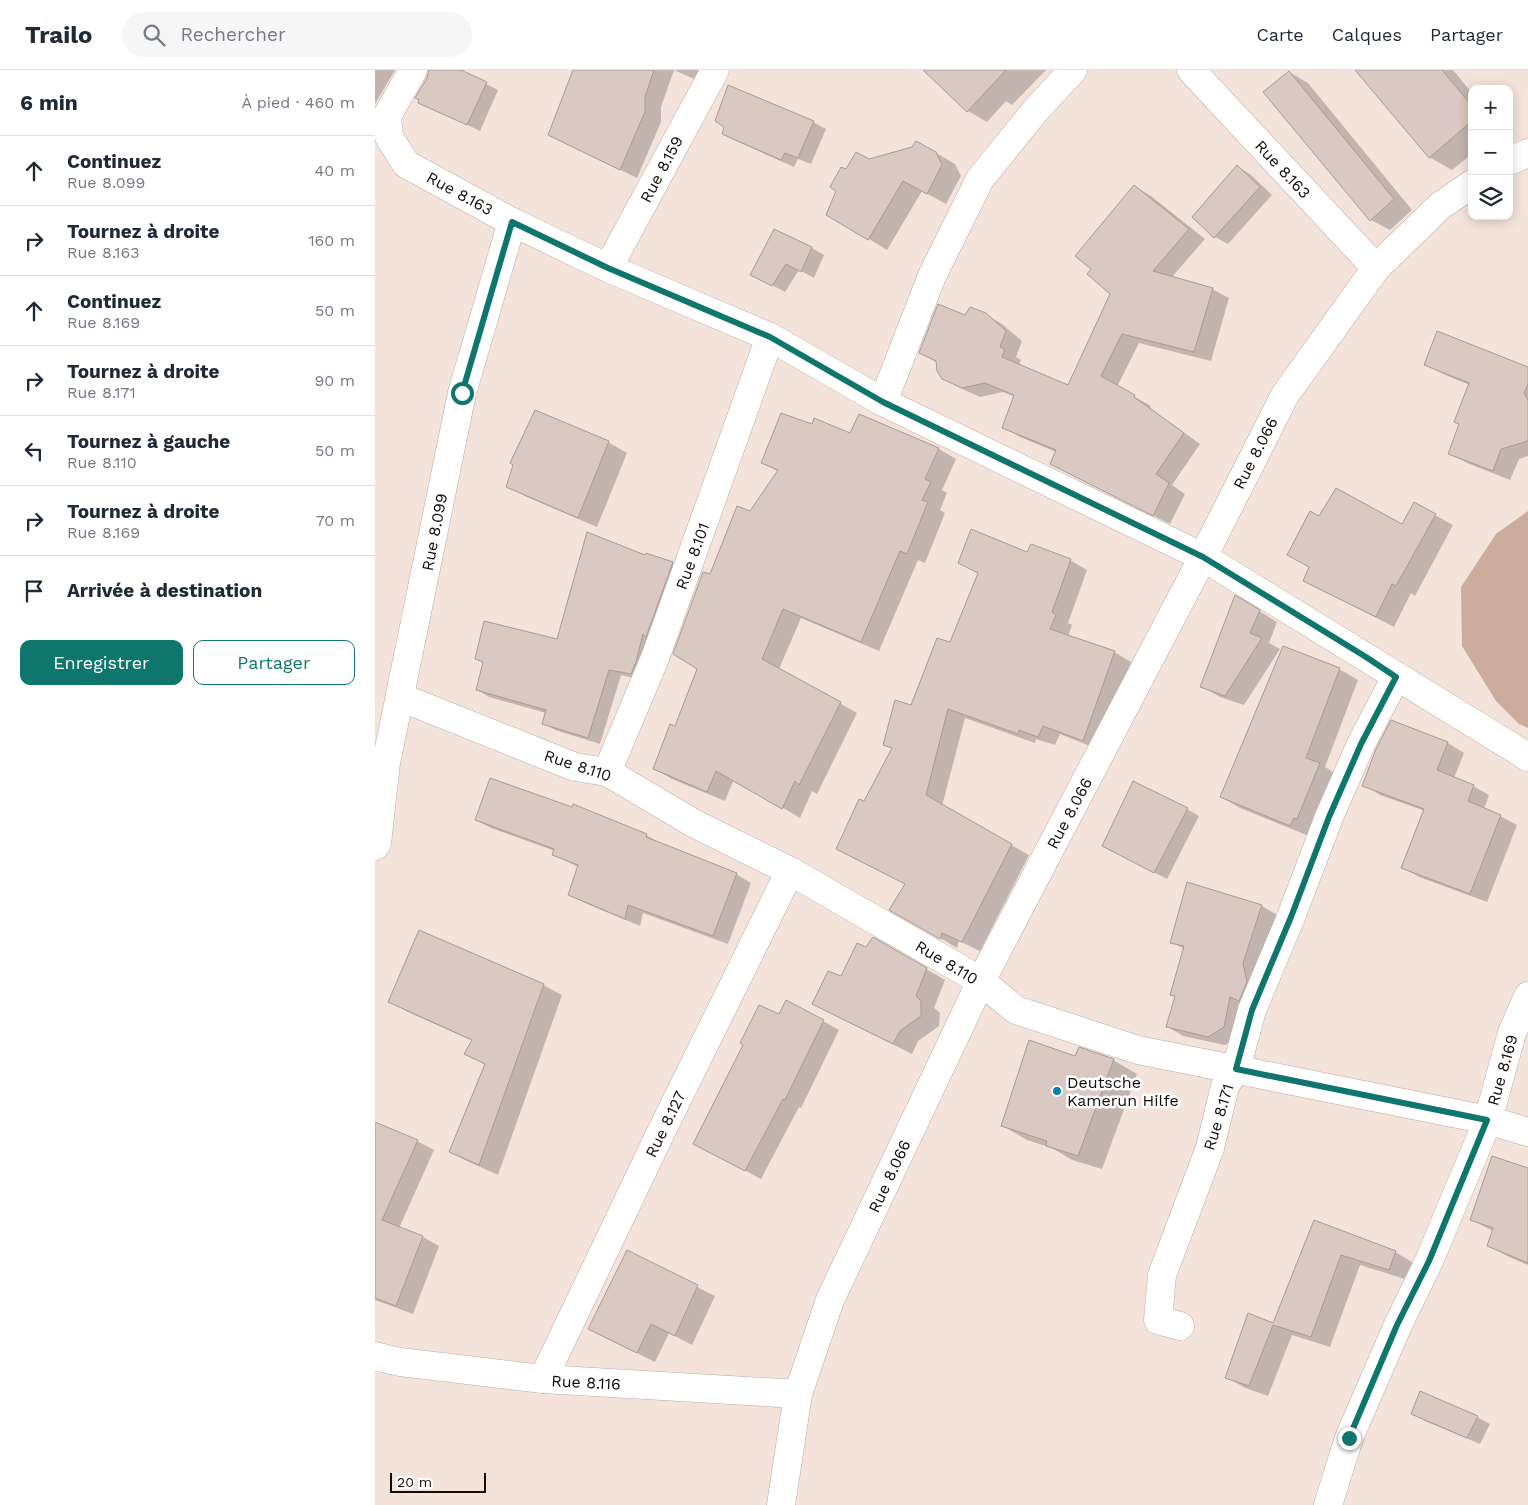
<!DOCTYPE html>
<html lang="fr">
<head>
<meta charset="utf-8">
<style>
	body { margin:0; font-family:"Work Sans",sans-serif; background:#f6f6f7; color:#1f2937 }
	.controls { position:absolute; right:15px; top:15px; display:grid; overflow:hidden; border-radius:10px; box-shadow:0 2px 12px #0003 }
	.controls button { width:45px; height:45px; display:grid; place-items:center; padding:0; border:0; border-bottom:1px solid #e0e1e3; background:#fff; color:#1f2937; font:25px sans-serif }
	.scale { position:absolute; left:15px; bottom:12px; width:96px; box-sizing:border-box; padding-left:5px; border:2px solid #110c0a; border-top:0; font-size:14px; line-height:18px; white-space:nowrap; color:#110c0a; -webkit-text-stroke:4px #fff; paint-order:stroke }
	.stop { position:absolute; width:15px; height:15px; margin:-11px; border:4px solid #0f766e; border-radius:50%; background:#fff }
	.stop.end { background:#0f766e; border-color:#fff; box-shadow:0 1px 5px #0008 }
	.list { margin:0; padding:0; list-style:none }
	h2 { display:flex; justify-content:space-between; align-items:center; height:65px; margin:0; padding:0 20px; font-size:21px }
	h2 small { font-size:16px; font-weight:400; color:#747a83 }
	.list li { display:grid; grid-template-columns:32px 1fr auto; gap:15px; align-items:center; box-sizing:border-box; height:70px; padding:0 20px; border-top:1px solid #e0e1e3 }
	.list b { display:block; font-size:19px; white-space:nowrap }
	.list p { margin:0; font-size:16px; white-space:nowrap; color:#747a83 }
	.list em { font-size:16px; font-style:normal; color:#747a83 }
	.actions { display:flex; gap:10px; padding:15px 20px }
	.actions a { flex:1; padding:11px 0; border:1px solid #0f766e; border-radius:10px; text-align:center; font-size:18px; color:#0f766e }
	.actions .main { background:#0f766e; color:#fff }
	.icon { flex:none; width:28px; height:28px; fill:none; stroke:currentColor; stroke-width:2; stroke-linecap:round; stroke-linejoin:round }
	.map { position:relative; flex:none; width:1153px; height:1435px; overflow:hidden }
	header { display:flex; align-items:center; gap:30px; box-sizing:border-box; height:70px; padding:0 25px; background:#fff; border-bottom:1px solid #e0e1e3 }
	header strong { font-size:24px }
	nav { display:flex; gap:28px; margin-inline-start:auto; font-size:18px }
	.search { width:350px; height:45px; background:#f6f6f7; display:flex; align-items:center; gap:12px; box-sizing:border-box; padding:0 18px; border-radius:28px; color:#747a83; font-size:19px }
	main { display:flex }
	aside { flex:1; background:#fff }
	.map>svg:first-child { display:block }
	.green { fill:#ccac9d }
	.shadow { fill:#0003 }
	.building { fill:#d9c9c2; stroke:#a99a93 }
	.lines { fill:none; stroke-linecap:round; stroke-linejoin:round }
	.minor-casing { stroke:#bbaba4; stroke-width:29 }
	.minor { stroke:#fff; stroke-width:28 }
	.route { stroke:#0f766e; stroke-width:6 }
	.poi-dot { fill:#0582a7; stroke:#fff; stroke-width:2 }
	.labels { text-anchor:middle; stroke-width:5; stroke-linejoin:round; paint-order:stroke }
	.street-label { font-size:16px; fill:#110c0a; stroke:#fff }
	.poi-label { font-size:16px; fill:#110c0a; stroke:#fff; text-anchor:start }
</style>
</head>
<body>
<header>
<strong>Trailo</strong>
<div class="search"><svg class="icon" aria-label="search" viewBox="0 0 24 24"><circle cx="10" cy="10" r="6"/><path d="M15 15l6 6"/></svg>Rechercher</div>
<nav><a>Carte</a><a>Calques</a><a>Partager</a></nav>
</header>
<main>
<aside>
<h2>6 min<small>À pied · 460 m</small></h2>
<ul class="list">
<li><svg class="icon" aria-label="ahead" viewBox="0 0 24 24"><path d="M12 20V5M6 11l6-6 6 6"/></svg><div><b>Continuez</b><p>Rue 8.099</p></div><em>40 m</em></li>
<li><svg class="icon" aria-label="right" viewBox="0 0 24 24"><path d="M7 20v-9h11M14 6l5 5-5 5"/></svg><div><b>Tournez à droite</b><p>Rue 8.163</p></div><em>160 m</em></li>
<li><svg class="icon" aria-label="ahead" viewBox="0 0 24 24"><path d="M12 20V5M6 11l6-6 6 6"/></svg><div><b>Continuez</b><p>Rue 8.169</p></div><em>50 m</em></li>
<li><svg class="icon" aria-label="right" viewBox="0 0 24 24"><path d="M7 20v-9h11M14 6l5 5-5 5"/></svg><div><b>Tournez à droite</b><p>Rue 8.171</p></div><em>90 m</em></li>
<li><svg class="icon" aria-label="left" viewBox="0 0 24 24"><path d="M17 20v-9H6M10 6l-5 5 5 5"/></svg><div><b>Tournez à gauche</b><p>Rue 8.110</p></div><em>50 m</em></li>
<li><svg class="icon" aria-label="right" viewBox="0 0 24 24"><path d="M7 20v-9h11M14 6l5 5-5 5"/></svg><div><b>Tournez à droite</b><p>Rue 8.169</p></div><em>70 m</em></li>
<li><svg class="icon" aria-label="arrive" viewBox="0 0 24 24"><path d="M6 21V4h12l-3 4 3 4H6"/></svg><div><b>Arrivée à destination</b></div></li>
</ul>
<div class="actions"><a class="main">Enregistrer</a><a>Partager</a></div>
</aside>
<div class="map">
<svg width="1153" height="1435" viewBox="0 0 1153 1435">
	<rect width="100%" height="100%" fill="#f3e3db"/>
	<path class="green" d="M1153 441V658L1144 654 1121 631 1087 576 1086 517 1121 464Z"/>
	<g class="shadow">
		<path d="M0 0H20L0 34Z"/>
		<path d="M54 0H83L123 20 105 61 45 32Z"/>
		<path d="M199 0H342L335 16 299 0 286 37V52L262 108 174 65Z"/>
		<path d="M560 0H671L637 35 631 31 612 52 593 41 555 5Z"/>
		<path d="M982 0H1078L1097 23V84L1077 100 1054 87Z"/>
		<path d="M914 2 933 13 1037 140 1015 160 996 150Z"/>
		<path d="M438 52 451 59 436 94 423 89 419 97 361 71 348 64Z"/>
		<path d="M561 83 580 94 586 106 571 134 547 121 512 180 494 169 471 100 494 90Z"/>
		<path d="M863 97 875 104 897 125 853 174 840 167 819 147Z"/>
		<path d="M759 116 776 126 830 169 797 207 837 219 854 228 836 291 764 273 742 317 776 336 775 338 825 374 797 415 810 424 795 454 693 403 681 382 645 367 628 357 640 327 628 322 605 327 585 318 568 309 563 293 545 283 591 247 610 244 627 254 647 271 641 287 646 290 644 295 694 316 737 224Z"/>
		<path d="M437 178 449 185 439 208 424 200 410 222 376 204Z"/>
		<path d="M1063 262 1153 299V386L1144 389 1135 410 1092 393 1075 383 1085 354 1095 315 1068 304 1050 294Z"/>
		<path d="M437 355 476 364 564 379 581 389 567 420 572 423 565 440 570 443 550 493 543 490 504 581 426 548 404 599 482 643 442 724 437 721 425 748 359 709 350 731 297 709 280 699 300 657 323 598 336 506 375 442 404 402 388 393Z"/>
		<path d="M233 372 252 383 222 457 152 427 133 416Z"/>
		<path d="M1040 434 1078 455 1040 526 1036 523 1019 557 929 510 936 497 945 448 1028 456Z"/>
		<path d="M653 484 695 490 712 500 693 553 697 555 693 566 739 582 756 592 725 680 685 664 680 675 661 669 660 673 590 648 567 736 654 785 605 881 584 871 582 878 516 839 531 814 462 779 490 732 518 679 510 675 536 637 576 574 604 504 584 493Z"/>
		<path d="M271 486 297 493 309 500 268 610 246 605 225 674 180 660 168 653 171 643 114 627 102 620 183 570Z"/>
		<path d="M878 537 902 552 894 573 905 579 869 635 845 627 826 616Z"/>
		<path d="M964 599 983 610 950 697 963 705 934 766 865 738 846 727Z"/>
		<path d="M1017 652 1073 673 1089 683 1079 708 1098 716 1114 725 1109 739 1125 746 1142 755 1112 832 1044 807 1028 798 1050 741 1005 725 989 715Z"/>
		<path d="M197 739 271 765 286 774 361 804 376 813 353 874 268 843 265 856 210 833 195 824 203 797 178 784 180 781 116 758 101 750Z"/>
		<path d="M812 739 824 746 792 809 742 783Z"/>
		<path d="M887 836 902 845 865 966 850 975 808 966 793 957 801 927 809 879 797 872Z"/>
		<path d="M498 868 570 910 559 938 565 943 564 956 543 971 537 984 438 934 466 908 492 879Z"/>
		<path d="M168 915 187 925 123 1105 94 1092 75 1082 111 995 91 983 98 971 33 942 15 931Z"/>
		<path d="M405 946 448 951 464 960 426 1038 424 1037 386 1109 335 1082Z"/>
		<path d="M701 987 738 990 762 1004 727 1099 697 1090 677 1078 652 1070 628 1056Z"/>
		<path d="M0 1053 42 1071 59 1080 24 1158 48 1167 64 1176 38 1244 0 1230Z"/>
		<path d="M1118 1088 1153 1100V1195L1132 1186 1113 1175 1118 1161 1097 1150Z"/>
		<path d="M940 1151 1020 1182 1039 1193 1033 1210 985 1195 955 1277 917 1265 893 1326 870 1318 851 1307 874 1244 899 1254Z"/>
		<path d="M253 1182 340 1226 317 1275 294 1263 280 1292 232 1268Z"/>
		<path d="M1038 1344 1102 1347 1115 1354 1105 1374 1050 1351Z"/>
	</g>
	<g class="building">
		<path d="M54 0H86L112 12 92 55 43 33 44 30 40 28 52 8Z"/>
		<path d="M198 0H279L270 27V42L245 100 173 65Z"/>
		<path d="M548 0H631L592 42Z"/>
		<path d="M980 0H1067L1097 36V51L1054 88Z"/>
		<path d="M914 1 1019 129 995 151 888 22Z"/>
		<path d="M353 15 439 51 423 88 410 83 406 90 347 64 349 57 340 51Z"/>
		<path d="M541 71 561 82 567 95 552 124 528 111 493 170 451 145 461 121 455 117 466 97 471 99 481 82 494 89 537 77Z"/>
		<path d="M862 95 885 117 839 168 817 147Z"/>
		<path d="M759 115 814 159 778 201 838 218 819 282 747 264 726 306 760 325 759 327 809 363 781 404 794 413 778 446 675 394 681 380 627 358 639 325 610 313 587 318 567 309 562 301 561 291 544 283 563 234 590 245 595 237 611 243 631 261 625 277 630 279 627 287 693 315 735 224 712 204 716 199 700 186Z"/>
		<path d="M399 159 437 177 426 202 411 194 397 216 375 205Z"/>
		<path d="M1062 261 1153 297V314L1149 323 1153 330V371L1126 379 1118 401 1073 384 1084 354 1079 352 1094 313 1049 295Z"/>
		<path d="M160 340 234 371 203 448 131 417 138 395 135 393Z"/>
		<path d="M406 343 437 354 439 348 475 363 484 344 564 378 550 409 556 412 547 430 553 432 532 484 525 481 486 572 408 539 387 589 466 632 424 715 420 711 407 739 341 701 332 722 278 699 295 654 300 656 322 599 298 584 328 502 335 504 362 436 375 441 403 400 386 393Z"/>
		<path d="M961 418 1027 454 1039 432 1061 444 1021 516 1017 514 1001 547 928 511 934 497 912 485 935 441 944 446Z"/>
		<path d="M596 459 652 482 656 474 696 489 677 542 681 545 675 559 740 581 708 671 668 656 663 667 644 660 643 664 573 639 551 725 637 774 587 872 567 863 565 869 514 840 530 814 461 779 484 729 489 731 517 678 508 675 520 630 536 635 562 568 575 572 603 503 583 493Z"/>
		<path d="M212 462 270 485 271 483 298 492 271 567 268 564 261 592 256 604 234 600 213 668 167 654 171 640 101 620 108 592 100 589 109 551 182 569Z"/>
		<path d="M860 525 885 540 875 563 887 568 850 626 825 617Z"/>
		<path d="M908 576 965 598 931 688 945 693 922 749 919 748 915 756 845 727Z"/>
		<path d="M1016 650 1073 672 1062 700 1099 715 1093 731 1126 745 1095 824 1026 798 1049 739 987 716 1001 679Z"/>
		<path d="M115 708 197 737 198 734 272 764 271 767 362 803 338 866 253 835 250 849 193 825 203 795 177 785 179 779 100 750Z"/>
		<path d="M758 711 813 738 779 803 727 776Z"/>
		<path d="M812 812 887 835 868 893 872 912 864 931 855 927 849 957 833 967 791 957 800 926 795 925 809 876 795 873Z"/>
		<path d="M44 860 169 914 104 1095 74 1082 110 994 89 984 97 970 13 932Z"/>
		<path d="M498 867 552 898 541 926 546 931V946L525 961 518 974 437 934 453 901 466 906 482 873 491 877Z"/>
		<path d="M411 930 449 950 410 1030 408 1029 370 1101 318 1074 368 975 365 973 384 935 404 944Z"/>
		<path d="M654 970 700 986 704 977 739 989 703 1086 671 1076 672 1071 626 1056Z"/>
		<path d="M0 1052 43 1070 7 1150 48 1166 21 1236 0 1228Z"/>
		<path d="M1117 1086 1153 1098V1193L1112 1176 1118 1158 1095 1150Z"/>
		<path d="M939 1150 1021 1181 1014 1200 966 1185 936 1267 898 1255 874 1316 850 1308 873 1243 898 1253Z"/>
		<path d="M252 1180 323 1215 300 1266 276 1254 262 1283 213 1259Z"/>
		<path d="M1045 1321 1103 1346 1092 1368 1036 1344Z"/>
	</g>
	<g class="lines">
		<defs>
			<g id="minor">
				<path d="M38 0 12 46 14 67 31 94 137 152 233 198 395 267 508 332 828 487 1153 687"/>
				<path d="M816 0 1001 198"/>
				<path d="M1134 91 1153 83"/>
				<path d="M233 198 340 0"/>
				<path d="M508 332 557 206 605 109 660 41 698 0"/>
				<path d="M25 627 200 697 232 702 320 754 415 801 606 911 641 940 763 980 1113 1050 1153 1062"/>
				<path d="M232 702 280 588 395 267"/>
				<path d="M0 776 2 773 11 693 87 323 137 152"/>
				<path d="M805 1256 783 1250 787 1205 835 1078 850 1016 861 999 877 940 916 847 954 747 986 674 1021 607"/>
				<path d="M0 1286 25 1292 168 1309 423 1324"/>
				<path d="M168 1309 287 1060 415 801"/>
				<path d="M406 1435 423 1324 455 1230 606 911 828 487 910 325 1001 198 1065 136 1097 114"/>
				<path d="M953 1435 974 1368 1023 1255 1054 1191 1113 1050 1137 963 1153 926"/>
			</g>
		</defs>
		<use href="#minor" class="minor-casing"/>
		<use href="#minor" class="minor"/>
	</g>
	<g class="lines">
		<path class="route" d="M87 323 137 152 233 198 395 267 508 332 828 487 991 587 1021 607 986 674 954 747 916 847 877 940 861 999 1112 1050 1054 1191 1022 1255 974 1368"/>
	</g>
	<circle class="poi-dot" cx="682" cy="1021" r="5"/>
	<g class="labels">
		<g class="street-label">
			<text transform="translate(286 99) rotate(-62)" y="6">Rue 8.159</text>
			<text transform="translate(908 99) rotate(47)" y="6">Rue 8.163</text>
			<text transform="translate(85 123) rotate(29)" y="6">Rue 8.163</text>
			<text transform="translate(880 383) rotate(-63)" y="6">Rue 8.066</text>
			<text transform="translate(59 462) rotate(-79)" y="6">Rue 8.099</text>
			<text transform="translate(317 486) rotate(-70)" y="6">Rue 8.101</text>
			<text transform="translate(203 695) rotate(18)" y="6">Rue 8.110</text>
			<text transform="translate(694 743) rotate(-62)" y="6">Rue 8.066</text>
			<text transform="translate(572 892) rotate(31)" y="6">Rue 8.110</text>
			<text transform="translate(1127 1000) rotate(-74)" y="6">Rue 8.169</text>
			<text transform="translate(843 1047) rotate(-73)" y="6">Rue 8.171</text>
			<text transform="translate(290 1054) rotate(-64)" y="6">Rue 8.127</text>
			<text transform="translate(514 1106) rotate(-65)" y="6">Rue 8.066</text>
			<text transform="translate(211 1312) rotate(3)" y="6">Rue 8.116</text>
		</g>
		<g class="poi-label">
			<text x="692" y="1018">Deutsche<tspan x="692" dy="18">Kamerun Hilfe</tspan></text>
		</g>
	</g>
</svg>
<div class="controls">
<button>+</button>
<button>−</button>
<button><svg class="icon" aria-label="layers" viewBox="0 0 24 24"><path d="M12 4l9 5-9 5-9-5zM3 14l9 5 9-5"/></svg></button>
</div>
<div class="scale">20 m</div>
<div class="stop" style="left:87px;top:323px"></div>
<div class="stop end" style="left:974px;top:1368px"></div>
</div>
</main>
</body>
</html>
